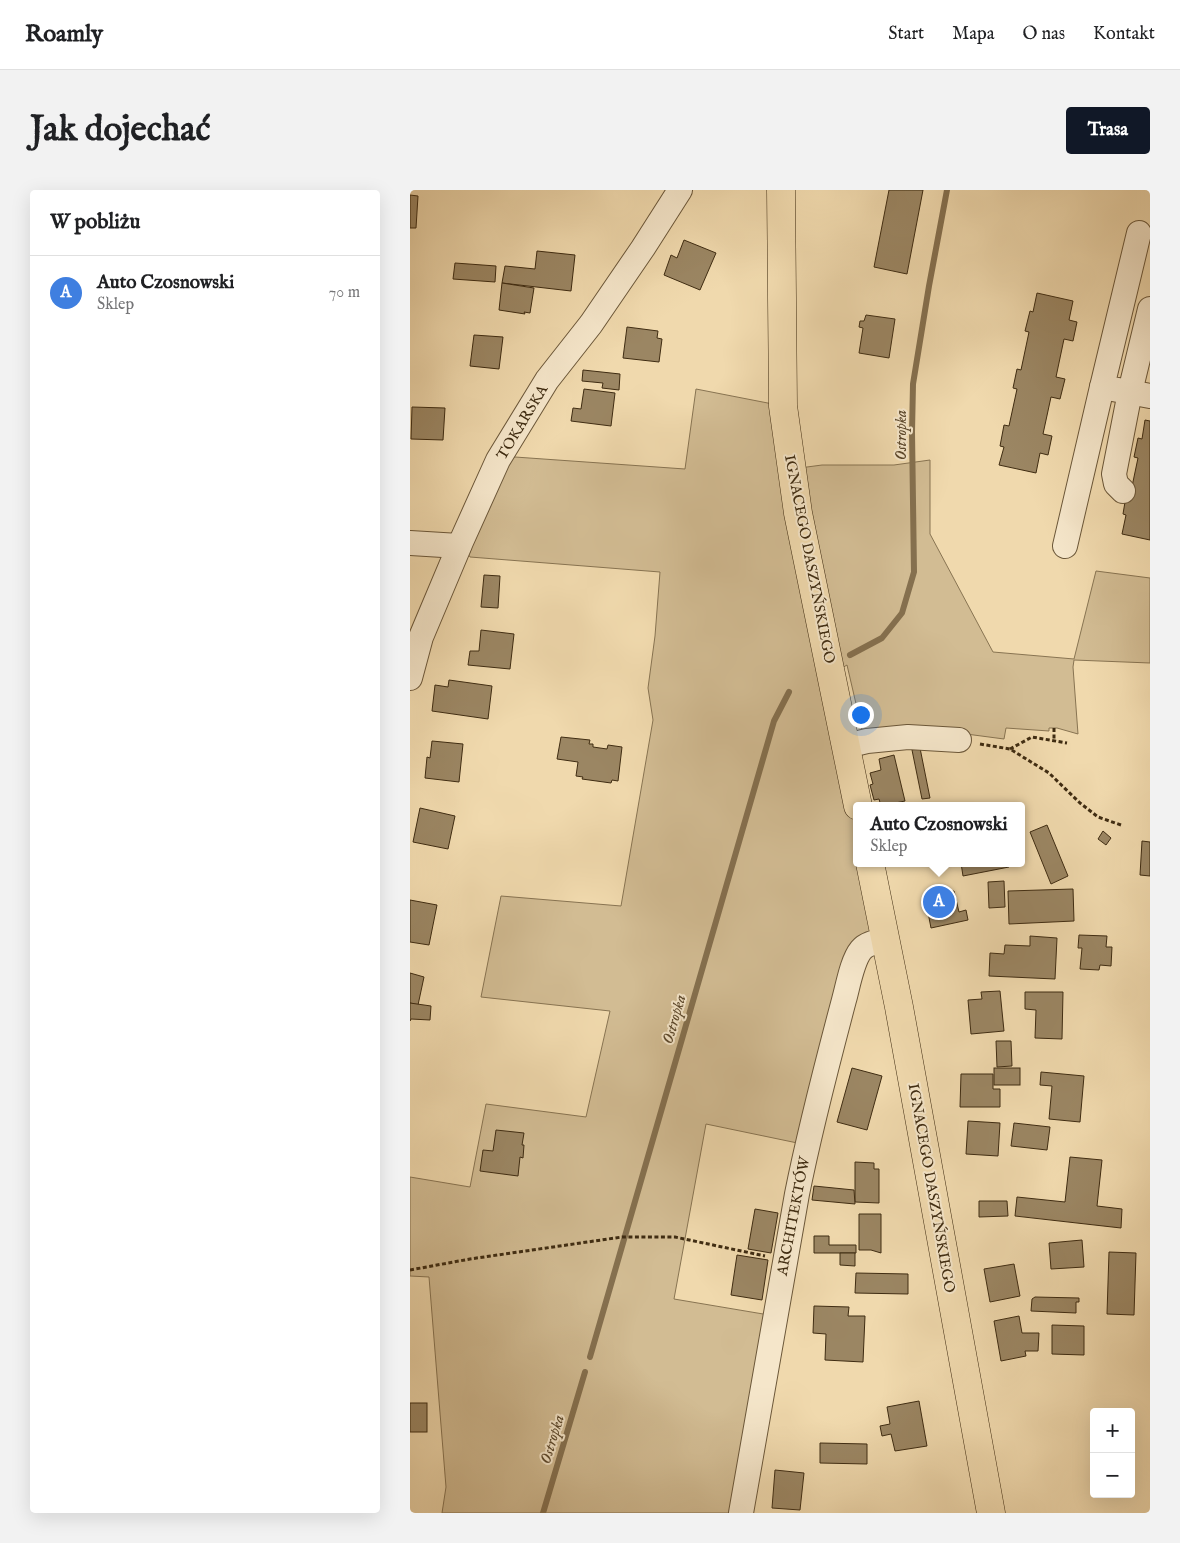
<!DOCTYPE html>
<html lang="pl">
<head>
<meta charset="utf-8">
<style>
	body { margin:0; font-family:"IM FELL English",serif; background:#f2f2f2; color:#202124 }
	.controls { position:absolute; right:15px; bottom:15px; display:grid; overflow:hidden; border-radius:5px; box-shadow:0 5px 20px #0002 }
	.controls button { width:45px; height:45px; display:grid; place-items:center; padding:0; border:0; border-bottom:1px solid #e0e0e0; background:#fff; color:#202124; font:25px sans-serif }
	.you { position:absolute; left:450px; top:524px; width:18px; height:18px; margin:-12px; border:4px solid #fff; border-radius:50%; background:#1a73e8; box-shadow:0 0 0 8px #1a73e833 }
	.badge { display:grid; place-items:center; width:32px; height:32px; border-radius:50%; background:#111827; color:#fff; font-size:16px; font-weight:700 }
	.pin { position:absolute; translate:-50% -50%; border:2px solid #fff; box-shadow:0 1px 5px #0006 }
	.popup { position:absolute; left:443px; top:612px; width:172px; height:65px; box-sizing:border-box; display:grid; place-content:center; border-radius:5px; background:#fff; filter:drop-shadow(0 1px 4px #0005); font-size:16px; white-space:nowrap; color:#757577 }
	.popup b { font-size:19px; color:#202124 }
	.popup::after { content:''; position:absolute; left:50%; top:100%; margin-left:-10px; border:10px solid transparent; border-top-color:#fff }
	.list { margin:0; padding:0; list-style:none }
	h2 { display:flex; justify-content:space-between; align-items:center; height:65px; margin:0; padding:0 20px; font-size:21px }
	h2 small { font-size:16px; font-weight:400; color:#757577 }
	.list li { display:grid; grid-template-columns:32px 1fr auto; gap:15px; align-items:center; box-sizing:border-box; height:75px; padding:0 20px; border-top:1px solid #e0e0e0 }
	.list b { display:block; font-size:19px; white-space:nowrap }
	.list p { margin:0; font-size:16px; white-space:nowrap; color:#757577 }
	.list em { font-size:16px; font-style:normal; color:#757577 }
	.map { position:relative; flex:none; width:740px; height:1323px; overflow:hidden; border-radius:5px }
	header { display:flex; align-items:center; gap:30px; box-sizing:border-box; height:70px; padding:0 25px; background:#fff; border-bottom:1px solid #e0e0e0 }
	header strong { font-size:24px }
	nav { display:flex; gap:28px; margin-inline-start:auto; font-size:18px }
	.intro { display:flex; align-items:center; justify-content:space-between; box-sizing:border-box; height:120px; padding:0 30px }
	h1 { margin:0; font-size:35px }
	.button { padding:12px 22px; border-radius:5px; background:#111827; color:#fff; font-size:18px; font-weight:700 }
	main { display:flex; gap:30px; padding:0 30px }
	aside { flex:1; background:#fff; border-radius:5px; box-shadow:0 5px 20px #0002 }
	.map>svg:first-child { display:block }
	.green { fill:#d2bc93; stroke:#887452 }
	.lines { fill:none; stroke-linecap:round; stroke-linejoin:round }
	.stream { stroke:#85704f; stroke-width:6 }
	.building { fill:#9b8663; stroke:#3f2c12 }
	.minor-casing { stroke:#6b5739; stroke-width:26 }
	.major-casing { stroke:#3f2c12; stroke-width:29 }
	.path { stroke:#3f2c12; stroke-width:3; stroke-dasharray:4 2.5; stroke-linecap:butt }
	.minor { stroke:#f5e6ca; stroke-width:24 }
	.major { stroke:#f0d9ad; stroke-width:28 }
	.labels { text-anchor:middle; stroke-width:4; stroke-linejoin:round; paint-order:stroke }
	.street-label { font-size:15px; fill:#3f2c12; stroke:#f5e6ca }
	.water-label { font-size:16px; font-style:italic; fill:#5c482c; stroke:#f5e6ca }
</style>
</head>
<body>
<header>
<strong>Roamly</strong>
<nav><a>Start</a><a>Mapa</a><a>O nas</a><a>Kontakt</a></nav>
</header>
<div class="intro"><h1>Jak dojechać</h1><a class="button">Trasa</a></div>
<main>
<aside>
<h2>W pobliżu<small></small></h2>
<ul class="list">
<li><span class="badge" style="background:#3f7fe0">A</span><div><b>Auto Czosnowski</b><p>Sklep</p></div><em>70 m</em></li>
</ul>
</aside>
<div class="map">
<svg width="740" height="1323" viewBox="0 0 740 1323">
	<rect width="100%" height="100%" fill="#f0d9ad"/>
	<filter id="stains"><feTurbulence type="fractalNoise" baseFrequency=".004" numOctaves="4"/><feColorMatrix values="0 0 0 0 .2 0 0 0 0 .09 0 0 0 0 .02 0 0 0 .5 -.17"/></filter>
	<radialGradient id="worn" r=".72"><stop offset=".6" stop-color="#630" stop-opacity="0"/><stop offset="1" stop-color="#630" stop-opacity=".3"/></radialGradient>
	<path class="green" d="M286 199 373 216 382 279 412 275H484L520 270V344L583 462 664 469 686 381 740 388V473L664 470 663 477 668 544 647 538H639V541L596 538 594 549 526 540 453 544 437 475 421 484 446 616V673H460L463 753 397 955 296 934 264 1109 365 1126 331 1323H32L36 1297 19 1087 0 1086V987L60 997 76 914 176 927 200 821 71 807 91 706 211 716 243 530 238 498 245 446 250 382 60 367 51 352 88 270 105 267 275 279Z"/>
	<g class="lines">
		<g class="stream">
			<path d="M440 465 472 448 492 423 504 382 502 242 503 194 519 96 537 0"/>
			<path d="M180 1167 364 531 379 502"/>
			<path d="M133 1323 175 1182"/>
		</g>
	</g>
	<g class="building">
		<path d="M479 0H513L497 84 464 77Z"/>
		<path d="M0 5 8 6 6 38H0Z"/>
		<path d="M274 50 306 63 290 100 254 85 261 65 267 68Z"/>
		<path d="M127 61 165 65 161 101 92 93 95 76 125 79Z"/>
		<path d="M45 73 86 76 85 92 43 89Z"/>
		<path d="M92 93 124 98 120 123 114 122 115 124 89 120Z"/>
		<path d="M627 103 663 111 659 130 667 132 663 151 654 149 646 187 655 189 650 209 641 207 633 244 642 246 638 265 630 263 626 283 589 275 594 257 590 256 594 235 599 236 607 199 603 198 607 179 611 180 619 142 615 141 620 121 623 122Z"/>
		<path d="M456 125 485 129 479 168 449 163 453 138 449 137 450 131H454Z"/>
		<path d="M217 137 248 141 247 148 252 149 249 172 213 168Z"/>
		<path d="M64 145 93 147 89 179 60 176Z"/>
		<path d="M173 180 210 184 209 200 192 198 193 193 172 191Z"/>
		<path d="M174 199 205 203 201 236 161 231 163 218 171 219Z"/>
		<path d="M2 217 35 218 33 250 1 249Z"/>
		<path d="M735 230 740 231V350L712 344 716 325 713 324 716 306H720L728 268 724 267 728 248 732 249Z"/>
		<path d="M74 385 90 386 88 418 71 417Z"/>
		<path d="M71 440 104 444 100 479 58 475 60 461H69Z"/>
		<path d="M39 490 82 496 78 529 22 521 25 495 38 497Z"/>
		<path d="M151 547 180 550 179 554H183V557L197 559 198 555 212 557 208 591 202 590 201 593 172 589 173 587 166 586 168 572 147 569Z"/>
		<path d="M22 551 53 554 49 592 15 588 17 567 20 568Z"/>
		<path d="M510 558 520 608 512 609 502 560Z"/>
		<path d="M484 565 495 611 471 616 469 609 464 610 460 595 463 594 460 583 471 580 469 569Z"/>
		<path d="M10 618 45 626 38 659 3 652Z"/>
		<path d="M637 635 658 686 641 694 620 642Z"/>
		<path d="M693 641 701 648 696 655 688 649Z"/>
		<path d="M732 651 740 652V686L730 685Z"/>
		<path d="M551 673H598L599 677 553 686Z"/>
		<path d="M594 691 595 717 579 718 578 692Z"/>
		<path d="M663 699 664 731 599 734 598 701Z"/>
		<path d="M544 701 549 722 556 720 558 730 521 738 515 707Z"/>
		<path d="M0 710 27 715 19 755 0 752Z"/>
		<path d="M669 745 697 746 696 757H702L701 776 690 775 689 780 670 779 672 758H668Z"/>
		<path d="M620 746 647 748 645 789 579 786 580 763 594 764 595 755 620 756Z"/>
		<path d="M0 783 14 787 8 815 0 813Z"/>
		<path d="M590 801 594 841 561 844 558 810 572 809 571 802Z"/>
		<path d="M615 802H653L652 849 625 848 626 820 615 819Z"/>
		<path d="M0 813 21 816 20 830 1 829 0 831Z"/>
		<path d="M586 851H601L602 876 587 877Z"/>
		<path d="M442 878 472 886 457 940 427 932Z"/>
		<rect x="584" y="878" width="26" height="17"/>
		<path d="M631 882 674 886 670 932 639 929 642 896 630 895Z"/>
		<path d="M551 884H583V899H590V917H550Z"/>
		<path d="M558 931 590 933 588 966 556 964Z"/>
		<path d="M604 933 640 937 637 960 601 956Z"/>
		<path d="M86 940 114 943 112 955H114L113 968 110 967 108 986 70 981 73 960 83 961Z"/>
		<path d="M660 967 692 970 687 1016 712 1019 711 1038 605 1026 607 1007 655 1012Z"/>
		<path d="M445 972 464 973V979H469V1013L445 1012Z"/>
		<path d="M404 996 444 1000 445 1014 402 1010Z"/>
		<path d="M569 1011H597L598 1026 569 1027Z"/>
		<path d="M345 1019 368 1023 361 1063 338 1059Z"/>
		<path d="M449 1024H471V1063L461 1060H449Z"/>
		<path d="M404 1046H419V1055H446V1063H404Z"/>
		<path d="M672 1050 674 1077 641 1079 639 1053Z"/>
		<path d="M699 1062 726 1063 724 1125 697 1124Z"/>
		<path d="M430 1063H445V1076L430 1075Z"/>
		<path d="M327 1065 358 1070 352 1110 321 1105Z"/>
		<path d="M604 1074 610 1106 580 1112 574 1079Z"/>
		<path d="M446 1083 498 1084V1104L445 1103Z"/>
		<path d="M625 1107 669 1108V1112H666V1123L621 1121 622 1109Z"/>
		<path d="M404 1116 439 1117 438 1126H455L453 1172 415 1170 416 1144 403 1143Z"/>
		<path d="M609 1126 612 1143H629L628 1161H615L616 1166 591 1171 584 1131Z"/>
		<path d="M642 1135 674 1136V1165L642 1164Z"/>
		<path d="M509 1211 517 1256 485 1261 481 1244 472 1246 470 1236 480 1234 477 1217Z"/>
		<rect x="0" y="1213" width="17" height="29"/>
		<path d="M410 1253 457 1254V1274L410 1273Z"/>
		<path d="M365 1280 394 1283 390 1320 362 1318Z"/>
	</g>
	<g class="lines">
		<defs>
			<g id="minor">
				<path d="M729 43 692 197 740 206"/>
				<path d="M713 301 706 294 704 284 720 202 740 119"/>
				<path d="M0 353 49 356"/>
				<path d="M655 356 692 197"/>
				<path d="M0 488 11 447 51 352 88 270 137 190 181 134 233 58 270 0"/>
				<path d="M436 556 457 551 498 547 549 550"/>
				<path d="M331 1323 387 1004C400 939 417 874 434 810 438 796 442 771 451 760 457 753 467 752 476 750"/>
			</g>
			<g id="major">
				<path d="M371 0 373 216 388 323 448 616"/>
				<path d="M460 673 489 817 581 1323"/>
			</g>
		</defs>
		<use href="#minor" class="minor-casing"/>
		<use href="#major" class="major-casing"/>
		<g class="path">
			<path d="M644 538V551"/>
			<path d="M570 554 600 559 639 583 670 613 688 627 711 635"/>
			<path d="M600 559 622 547 657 553"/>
			<path d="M0 1080 60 1069 212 1047H265L355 1066"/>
		</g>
		<use href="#minor" class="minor"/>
		<use href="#major" class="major"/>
	</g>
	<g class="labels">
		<g class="street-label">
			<text transform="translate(112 232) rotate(-59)" y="5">TOKARSKA</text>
			<text transform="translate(400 369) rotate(79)" y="5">IGNACEGO DASZYŃSKIEGO</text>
			<text transform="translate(522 998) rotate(80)" y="5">IGNACEGO DASZYŃSKIEGO</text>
			<text transform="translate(383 1026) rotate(-79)" y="5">ARCHITEKTÓW</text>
		</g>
		<g class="water-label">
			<text transform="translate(490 245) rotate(-90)" y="6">Ostropka</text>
			<text transform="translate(263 829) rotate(-74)" y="6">Ostropka</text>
			<text transform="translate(141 1249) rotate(-73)" y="6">Ostropka</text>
		</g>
	</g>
	<rect width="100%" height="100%" filter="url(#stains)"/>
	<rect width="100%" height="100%" fill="url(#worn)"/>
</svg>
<div class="controls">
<button>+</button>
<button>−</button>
</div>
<div class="you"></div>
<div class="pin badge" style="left:529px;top:712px;background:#3f7fe0">A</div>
<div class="popup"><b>Auto Czosnowski</b>Sklep</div>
</div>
</main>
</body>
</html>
